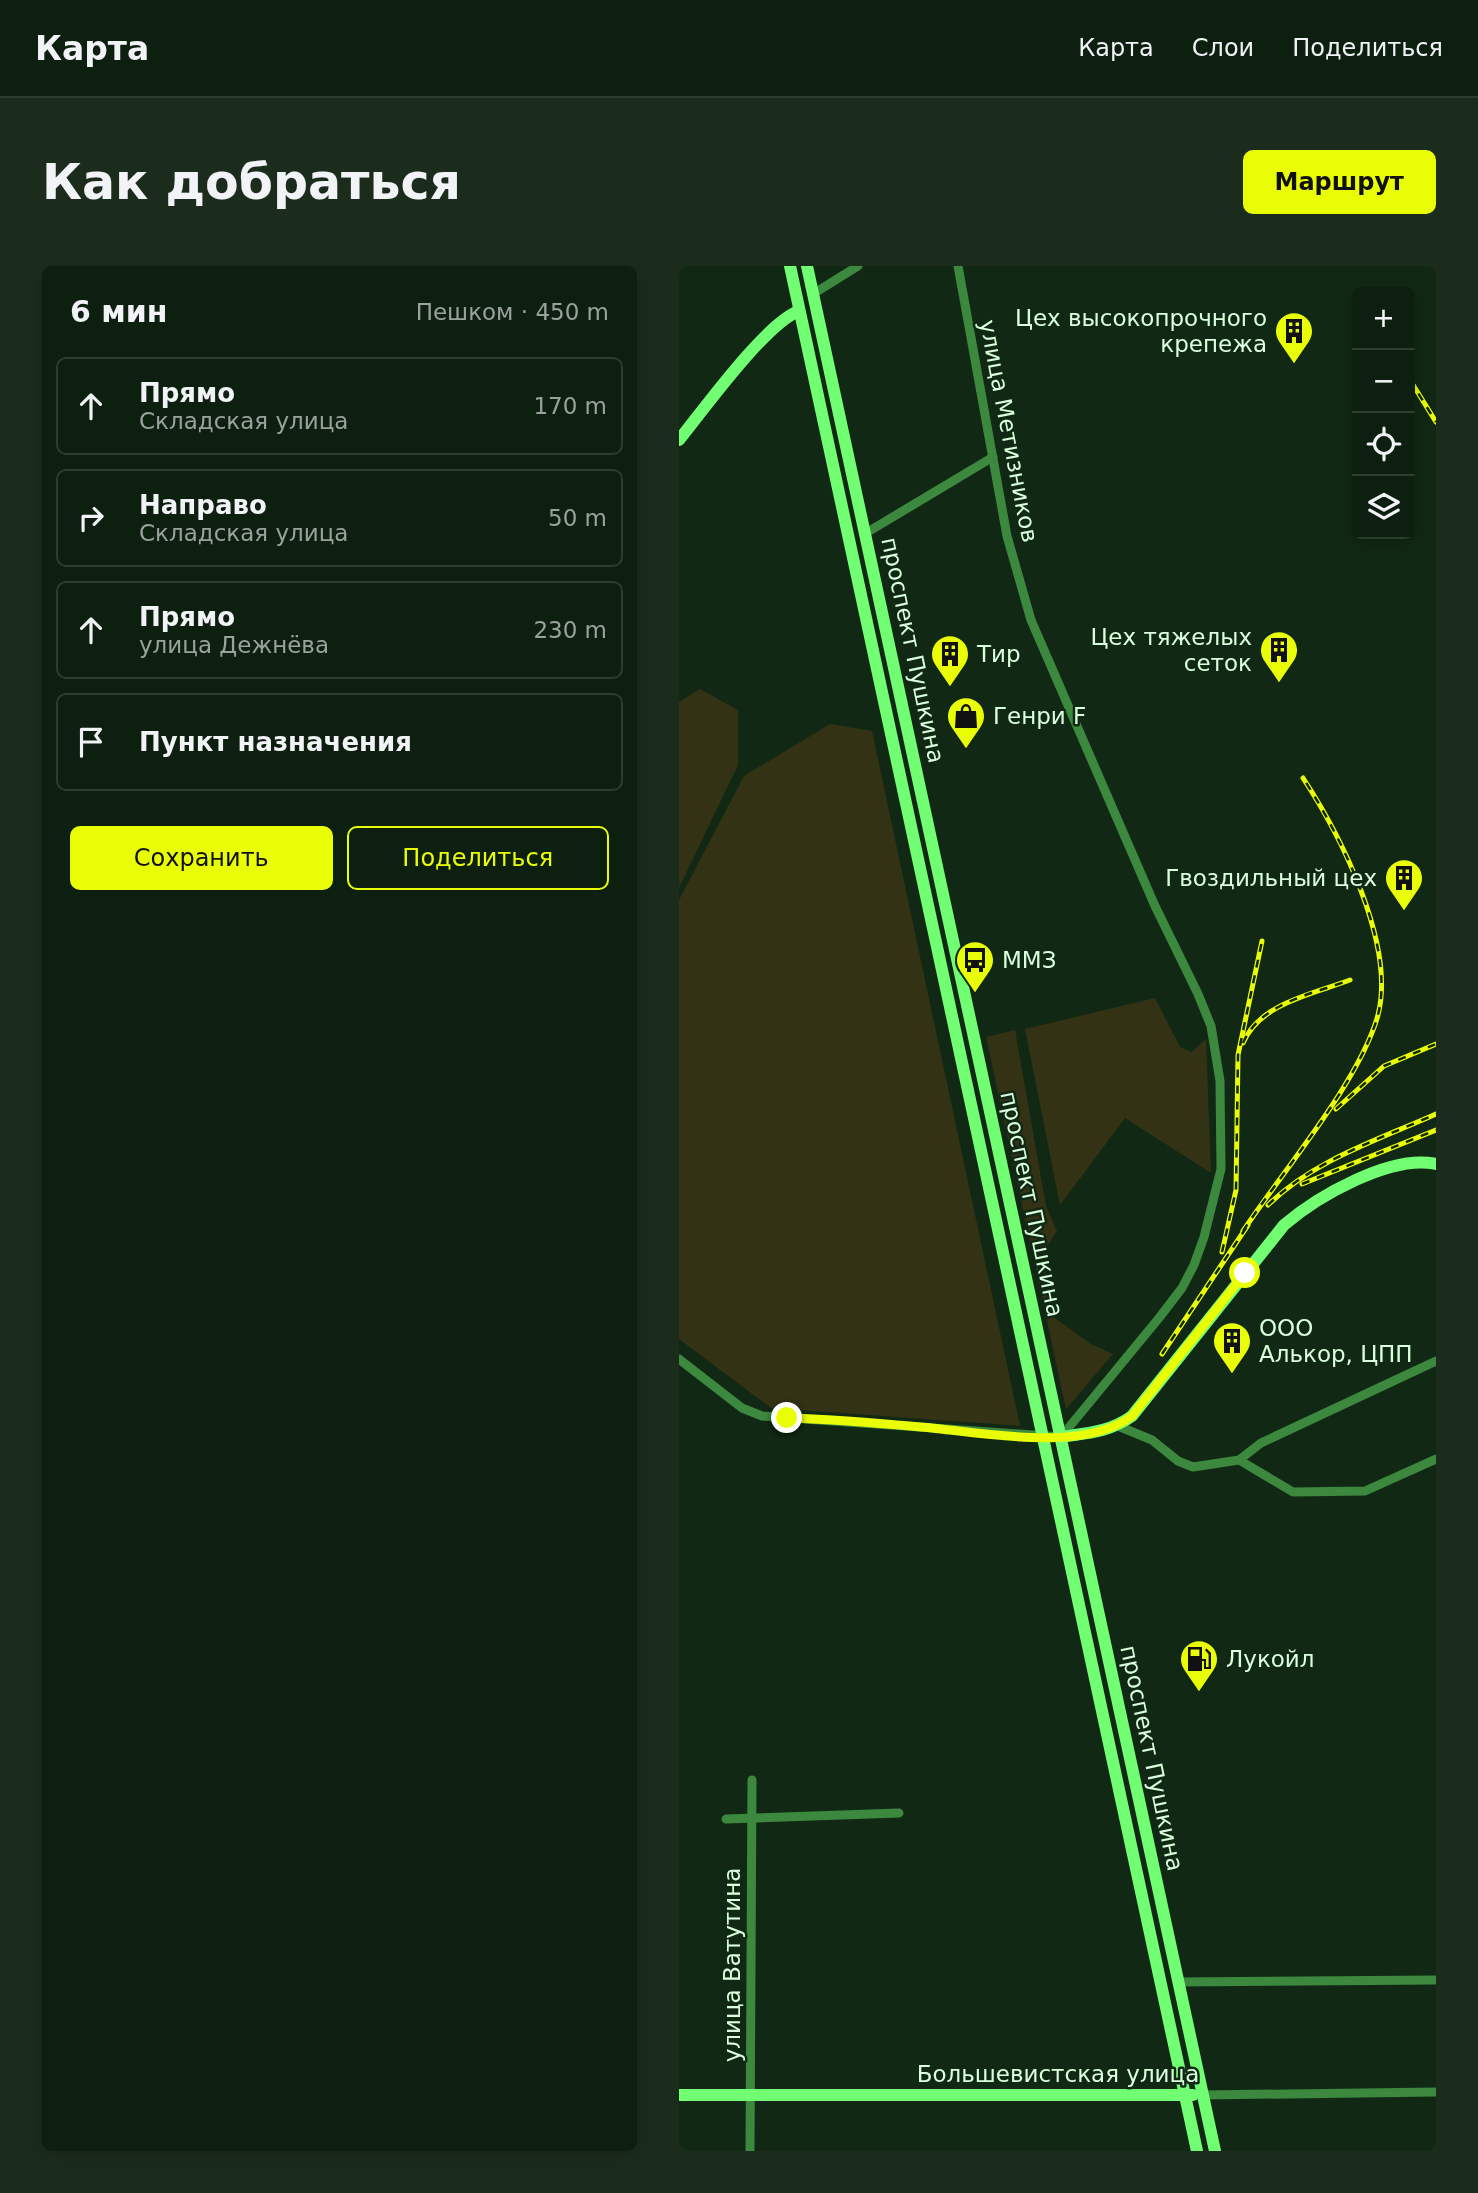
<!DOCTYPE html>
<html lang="ru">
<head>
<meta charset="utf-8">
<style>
	body { margin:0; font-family:"DejaVu Sans",sans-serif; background:#1b2c1d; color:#f1f3f6 }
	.controls { position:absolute; right:21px; top:21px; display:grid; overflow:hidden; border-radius:10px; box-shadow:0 4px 18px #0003 }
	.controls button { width:63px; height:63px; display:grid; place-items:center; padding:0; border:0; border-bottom:2px solid #2d3d2f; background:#0d1f0f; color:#f1f3f6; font:35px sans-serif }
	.stop { position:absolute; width:21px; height:21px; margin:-16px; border:5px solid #e9fd07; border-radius:50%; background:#fff }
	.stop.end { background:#e9fd07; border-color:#fff; box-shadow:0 2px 7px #0008 }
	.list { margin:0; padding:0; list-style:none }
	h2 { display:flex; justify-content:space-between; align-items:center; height:91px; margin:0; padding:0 28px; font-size:30px }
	h2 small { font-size:23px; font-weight:400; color:#9aa29e }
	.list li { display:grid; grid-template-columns:46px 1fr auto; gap:21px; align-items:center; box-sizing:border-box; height:98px; margin:0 14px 14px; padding:0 14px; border:2px solid #2d3d2f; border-radius:10px }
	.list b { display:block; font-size:26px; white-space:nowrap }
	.list p { margin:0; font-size:23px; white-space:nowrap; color:#9aa29e }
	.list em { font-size:23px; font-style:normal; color:#9aa29e }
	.actions { display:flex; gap:14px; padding:21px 28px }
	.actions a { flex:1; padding:16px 0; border:2px solid #e9fd07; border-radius:10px; text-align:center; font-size:24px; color:#e9fd07 }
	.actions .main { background:#e9fd07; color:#111 }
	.icon { flex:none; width:38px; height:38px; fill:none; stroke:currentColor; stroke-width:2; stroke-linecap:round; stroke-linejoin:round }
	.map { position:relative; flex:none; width:757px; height:1885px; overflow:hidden; border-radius:10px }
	header { display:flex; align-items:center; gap:42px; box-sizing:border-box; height:98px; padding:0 35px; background:#0d1f0f; border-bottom:2px solid #2d3d2f }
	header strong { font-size:33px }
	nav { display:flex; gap:38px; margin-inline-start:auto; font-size:24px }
	.intro { display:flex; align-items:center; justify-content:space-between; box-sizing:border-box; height:168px; padding:0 42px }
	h1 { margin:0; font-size:49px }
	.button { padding:18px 32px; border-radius:10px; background:#e9fd07; color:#111; font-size:24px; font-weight:700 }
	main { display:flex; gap:42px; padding:0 42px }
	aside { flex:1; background:#0d1f0f; border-radius:10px; box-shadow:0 4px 18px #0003 }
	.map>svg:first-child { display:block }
	.green { fill:#333214 }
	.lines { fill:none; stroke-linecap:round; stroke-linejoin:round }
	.street { stroke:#3c883e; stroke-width:9 }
	.secondary { stroke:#71fe72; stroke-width:12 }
	.rail-casing { stroke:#e9fd07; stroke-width:5 }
	.rail { stroke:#112914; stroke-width:2.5; stroke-dasharray:8; stroke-linecap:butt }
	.route { stroke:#e9fd07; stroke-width:9 }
	.labels { text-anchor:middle; stroke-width:5; stroke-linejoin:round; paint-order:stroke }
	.poi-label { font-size:23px; fill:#d9ffdd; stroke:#112914; text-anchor:start }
	.street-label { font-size:23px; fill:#d9ffdd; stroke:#112914 }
</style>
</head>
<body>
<header>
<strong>Карта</strong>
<nav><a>Карта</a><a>Слои</a><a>Поделиться</a></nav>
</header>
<div class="intro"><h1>Как добраться</h1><a class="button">Маршрут</a></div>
<main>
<aside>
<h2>6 мин<small>Пешком · 450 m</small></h2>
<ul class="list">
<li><svg class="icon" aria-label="ahead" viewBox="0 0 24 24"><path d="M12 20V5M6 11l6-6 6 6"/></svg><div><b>Прямо</b><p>Складская улица</p></div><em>170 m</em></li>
<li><svg class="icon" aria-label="right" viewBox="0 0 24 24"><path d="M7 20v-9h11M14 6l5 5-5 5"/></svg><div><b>Направо</b><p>Складская улица</p></div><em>50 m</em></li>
<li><svg class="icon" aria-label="ahead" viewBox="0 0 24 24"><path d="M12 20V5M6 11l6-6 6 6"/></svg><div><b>Прямо</b><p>улица Дежнёва</p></div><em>230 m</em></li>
<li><svg class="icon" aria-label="arrive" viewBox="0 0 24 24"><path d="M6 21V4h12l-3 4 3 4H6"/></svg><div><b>Пункт назначения</b></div></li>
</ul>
<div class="actions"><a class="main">Сохранить</a><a>Поделиться</a></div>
</aside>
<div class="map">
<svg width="757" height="1885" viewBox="0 0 757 1885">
	<rect width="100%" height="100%" fill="#112914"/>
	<g class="green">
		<path d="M21 423 59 444V499L0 622V436Z"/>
		<path d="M151 458 193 465 341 1160 92 1142 0 1073V634L65 510Z"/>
		<path d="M476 732 501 781 513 786 527 773 532 907 446 852 381 939 346 763Z"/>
		<path d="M336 764 367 940 378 965 363 988 377 1053 412 1078 434 1088 387 1143 307 771Z"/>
	</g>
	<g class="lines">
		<g class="street">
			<path d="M134 28 179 0"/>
			<path d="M187 267 314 191"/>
			<path d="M0 1093 63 1142 83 1150 382 1171 480 1052 503 1022 515 999 525 971 542 903 541 815 532 760 519 728 476 640 352 354 328 270 279 0"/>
			<path d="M439 1160 473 1174 499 1195 514 1201 560 1194 582 1177 757 1095"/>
			<path d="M560 1194 614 1226 686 1225 757 1193"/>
			<path d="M47 1553 220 1547"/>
			<path d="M499 1716 757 1714"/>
			<path d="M524 1829 757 1826"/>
			<path d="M71 1885 73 1514"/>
		</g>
		<g class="secondary">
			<path d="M111 0 518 1885"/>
			<path d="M128 0 536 1885"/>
			<path d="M0 174C25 143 87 57 120 45"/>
			<path d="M382 1171C408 1167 431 1166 453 1150L605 959C639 930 712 888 757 898"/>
			<path d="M0 1829H514"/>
		</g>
		<defs>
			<g id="rail">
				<path d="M731 114 757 156"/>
				<path d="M564 777C581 737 634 728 671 714"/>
				<path d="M657 843 705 800 757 778"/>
				<path d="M623 918 757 864"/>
				<path d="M589 939C635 894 699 874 757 848"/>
				<path d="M564 965C603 906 681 815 699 749 717 679 662 570 624 512"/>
				<path d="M543 986 557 924 559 789 583 675"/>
				<path d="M483 1088 569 959"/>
			</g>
		</defs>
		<use href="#rail" class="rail-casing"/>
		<use href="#rail" class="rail"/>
	</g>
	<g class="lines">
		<path class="route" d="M108 1152C153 1153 198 1157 242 1161 303 1166 402 1188 453 1150L566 1007"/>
	</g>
	<defs>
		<symbol id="building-pin" viewBox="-11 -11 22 30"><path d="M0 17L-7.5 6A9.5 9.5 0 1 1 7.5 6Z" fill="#e9fd07" stroke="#112914"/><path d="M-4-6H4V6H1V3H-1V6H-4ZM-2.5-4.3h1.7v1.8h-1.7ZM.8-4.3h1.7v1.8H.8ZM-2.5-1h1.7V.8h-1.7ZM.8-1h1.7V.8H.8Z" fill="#111"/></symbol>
		<symbol id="shop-pin" viewBox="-11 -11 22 30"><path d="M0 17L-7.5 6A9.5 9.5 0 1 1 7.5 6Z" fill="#e9fd07" stroke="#112914"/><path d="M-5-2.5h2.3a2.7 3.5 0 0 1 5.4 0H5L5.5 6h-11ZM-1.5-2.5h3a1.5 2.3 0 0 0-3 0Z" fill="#111"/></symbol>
		<symbol id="bus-pin" viewBox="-11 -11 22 30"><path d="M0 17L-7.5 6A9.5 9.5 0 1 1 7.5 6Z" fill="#e9fd07" stroke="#112914"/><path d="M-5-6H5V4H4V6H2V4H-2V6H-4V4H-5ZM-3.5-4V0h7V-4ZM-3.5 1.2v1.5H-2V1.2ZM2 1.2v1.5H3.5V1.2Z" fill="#111"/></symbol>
		<symbol id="fuel-pin" viewBox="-11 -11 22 30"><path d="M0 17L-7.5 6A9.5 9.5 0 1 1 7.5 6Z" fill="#e9fd07" stroke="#112914"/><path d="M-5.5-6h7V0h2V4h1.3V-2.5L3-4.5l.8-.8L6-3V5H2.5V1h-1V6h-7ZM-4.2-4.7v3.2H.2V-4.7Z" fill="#111"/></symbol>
	</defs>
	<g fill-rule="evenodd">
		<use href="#building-pin" x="593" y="43" width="44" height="60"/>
		<use href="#building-pin" x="578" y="362" width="44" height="60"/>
		<use href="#building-pin" x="249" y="366" width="44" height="60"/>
		<use href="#shop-pin" x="265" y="428" width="44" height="60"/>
		<use href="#building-pin" x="703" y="590" width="44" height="60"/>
		<use href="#bus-pin" x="274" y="672" width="44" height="60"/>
		<use href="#building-pin" x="531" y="1053" width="44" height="60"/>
		<use href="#fuel-pin" x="498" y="1371" width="44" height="60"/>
	</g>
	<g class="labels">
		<g class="poi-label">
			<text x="588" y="60" text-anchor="end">Цех высокопрочного<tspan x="588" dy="26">крепежа</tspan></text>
			<text x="573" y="379" text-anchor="end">Цех тяжелых<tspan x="573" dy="26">сеток</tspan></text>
			<text x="298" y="396">Тир</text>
			<text x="314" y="458">Генри F</text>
			<text x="698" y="620" text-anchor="end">Гвоздильный цех</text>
			<text x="323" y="702">ММЗ</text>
			<text x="580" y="1070">ООО<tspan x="580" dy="26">Алькор, ЦПП</tspan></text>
			<text x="547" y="1401">Лукойл</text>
		</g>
		<g class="street-label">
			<text transform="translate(330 165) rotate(79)" y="8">улица Метизников</text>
			<text transform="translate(234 384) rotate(78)" y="8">проспект Пушкина</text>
			<text transform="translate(353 938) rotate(78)" y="8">проспект Пушкина</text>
			<text transform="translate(473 1492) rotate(78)" y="8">проспект Пушкина</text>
			<text transform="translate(53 1699) rotate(-90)" y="8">улица Ватутина</text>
			<text x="379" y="1816">Большевистская улица</text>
		</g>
	</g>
</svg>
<div class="controls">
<button>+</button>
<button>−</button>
<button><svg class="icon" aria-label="locate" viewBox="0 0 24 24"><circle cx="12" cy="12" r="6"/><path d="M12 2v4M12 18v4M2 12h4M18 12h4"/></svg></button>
<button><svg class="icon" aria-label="layers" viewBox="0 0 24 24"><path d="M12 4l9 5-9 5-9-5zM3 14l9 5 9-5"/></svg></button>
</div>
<div class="stop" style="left:566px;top:1007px"></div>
<div class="stop end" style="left:108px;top:1152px"></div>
</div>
</main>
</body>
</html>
